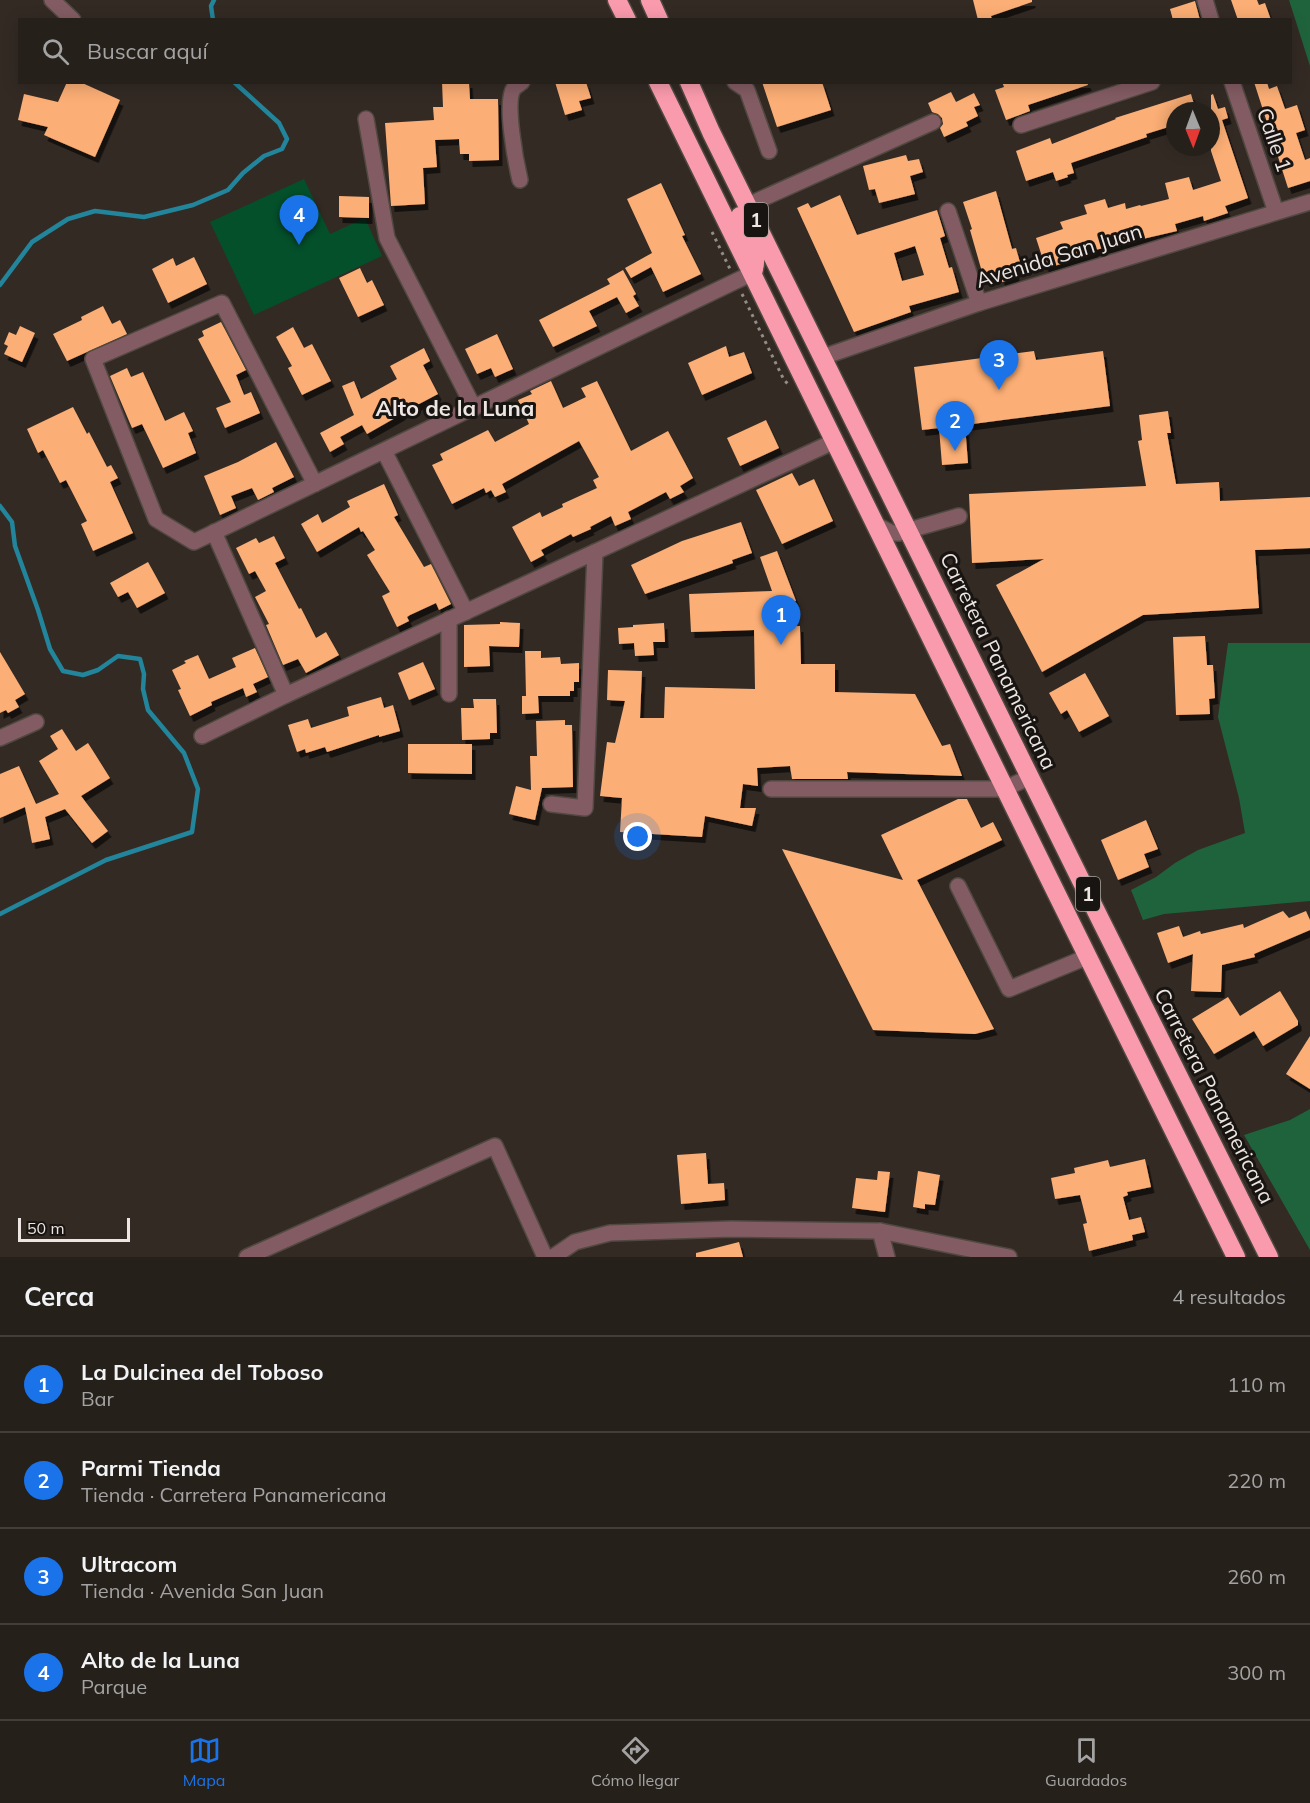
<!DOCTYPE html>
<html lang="es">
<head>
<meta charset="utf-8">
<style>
	body { margin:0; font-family:Mulish,sans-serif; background:#2e2824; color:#f1f3f6 }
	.compass { position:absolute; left:1166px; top:102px; width:54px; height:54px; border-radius:50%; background:#26201b; box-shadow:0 3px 15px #0003; rotate:179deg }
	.scale { position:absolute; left:18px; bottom:15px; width:112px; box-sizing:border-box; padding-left:6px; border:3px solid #ece5e1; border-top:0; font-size:16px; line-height:21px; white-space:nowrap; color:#ece5e1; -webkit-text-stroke:4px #181411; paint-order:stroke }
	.you { position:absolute; left:638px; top:837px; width:21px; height:21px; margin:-15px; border:4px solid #fff; border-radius:50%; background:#1a73e8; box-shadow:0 0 0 9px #1a73e833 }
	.badge { display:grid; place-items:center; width:39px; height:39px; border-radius:50%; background:#1a73e8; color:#fff; font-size:20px; font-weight:700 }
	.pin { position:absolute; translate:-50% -50px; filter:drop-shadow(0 2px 3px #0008) }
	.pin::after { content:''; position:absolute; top:32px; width:21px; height:18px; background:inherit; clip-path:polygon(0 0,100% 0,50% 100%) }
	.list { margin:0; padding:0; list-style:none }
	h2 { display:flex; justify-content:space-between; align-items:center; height:78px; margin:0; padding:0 24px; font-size:26px }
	h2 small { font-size:20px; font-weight:400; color:#a4a3a3 }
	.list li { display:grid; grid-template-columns:39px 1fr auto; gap:18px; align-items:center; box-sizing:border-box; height:96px; padding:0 24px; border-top:2px solid #423e3a }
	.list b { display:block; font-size:22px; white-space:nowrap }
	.list p { margin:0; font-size:20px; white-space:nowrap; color:#a4a3a3 }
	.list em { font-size:20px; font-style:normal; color:#a4a3a3 }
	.icon { flex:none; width:33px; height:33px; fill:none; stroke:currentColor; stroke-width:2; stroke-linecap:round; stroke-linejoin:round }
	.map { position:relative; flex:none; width:1310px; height:1257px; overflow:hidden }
	.search { position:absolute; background:#26201b; box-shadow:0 3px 15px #0003; left:18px; right:18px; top:18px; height:66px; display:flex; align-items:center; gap:15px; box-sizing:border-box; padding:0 21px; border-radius:0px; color:#a4a3a3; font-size:22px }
	.sheet { height:462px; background:#26201b }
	nav { display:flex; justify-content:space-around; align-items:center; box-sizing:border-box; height:84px; border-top:2px solid #423e3a; background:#26201b; font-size:16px; color:#a4a3a3 }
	nav a { display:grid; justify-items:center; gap:3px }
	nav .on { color:#1a73e8 }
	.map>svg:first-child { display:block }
	.green { fill:#04502b }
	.forest { fill:#1f633c }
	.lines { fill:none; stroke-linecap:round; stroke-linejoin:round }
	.stream { stroke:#22859b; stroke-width:4.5 }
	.building { fill:#fbae75; fill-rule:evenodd; filter:url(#shadow) }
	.minor-casing { stroke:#514842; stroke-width:18 }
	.highway-casing { stroke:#514842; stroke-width:21 }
	.path { stroke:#948c87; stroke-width:3; stroke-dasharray:3 4.5; stroke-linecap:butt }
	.minor { stroke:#835c63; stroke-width:15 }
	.highway { stroke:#fa9bad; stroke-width:18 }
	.labels { text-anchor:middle; stroke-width:6; stroke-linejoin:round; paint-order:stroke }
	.shield { fill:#181411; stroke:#aca6a3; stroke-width:1.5 }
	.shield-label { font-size:20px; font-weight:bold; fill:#ece5e1 }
	.street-label { font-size:21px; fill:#ece5e1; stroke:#181411 }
	.neighbourhood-label { font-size:22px; font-weight:bold; fill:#ece5e1; stroke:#181411 }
</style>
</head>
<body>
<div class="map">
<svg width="1310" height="1257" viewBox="0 0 1310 1257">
	<defs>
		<filter id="shadow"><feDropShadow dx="3.5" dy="6" stdDeviation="0" flood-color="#0009"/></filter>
	</defs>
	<rect width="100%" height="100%" fill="#332a24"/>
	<path class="green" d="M304 179 330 234 365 218 382 256 254 315 210 222Z"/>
	<g class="forest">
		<path d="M1289 0H1310V66Z"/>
		<path d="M1228 643H1310V901L1164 914 1143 920 1131 890 1156 877 1175 863 1198 850 1245 833 1239 798 1218 717Z"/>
		<path d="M1310 1109V1250L1244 1135 1290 1120Z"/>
	</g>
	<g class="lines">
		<g class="stream">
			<path d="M213 20 211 6 214 0"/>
			<path d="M0 285 32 242 68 219 95 211 144 217 193 205 228 190 243 173 264 156 282 149 287 139 279 123 234 82"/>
			<path d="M0 506 12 522 15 546 38 610 50 649 63 671 83 675 98 670 118 656 140 659 144 674 143 689 148 710 184 753 198 789 192 832 106 860 0 914"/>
		</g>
	</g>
	<g class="building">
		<path d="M973 0H1032V2L991 16 992 20H978Z"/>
		<path d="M1231 0H1257L1259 5 1265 3 1271 20H1238Z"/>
		<path d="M1195 1 1200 20H1173L1170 9Z"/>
		<path d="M67 82H80L120 100 95 157 44 135 48 127 18 120 24 94 58 102Z"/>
		<path d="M442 82H469L470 99H498L499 160 469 161V154H460L459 139 435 140 437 167 423 168 425 204 391 206 385 123 434 120 433 107H443Z"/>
		<path d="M555 82H586L591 98 579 101 582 110 565 115Z"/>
		<path d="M762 82H822L831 110 777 127Z"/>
		<path d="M1002 82H1087L1088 85 1028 105 1030 111 1006 120 995 90 1004 87Z"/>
		<path d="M1254 82H1267L1269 89 1277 86 1285 109 1297 105 1305 130 1296 133 1305 160 1310 158V181L1288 188Z"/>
		<path d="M951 92 956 102 974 93 980 105 974 107 978 116 966 122 968 126 944 137 940 128 943 124 942 118 938 114 932 112 928 103Z"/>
		<path d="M1191 94 1196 111H1175V125L1146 134 1147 137 1071 163 1074 173 1067 175 1068 177 1056 181 1053 172 1026 181 1016 151 1050 138 1052 144 1116 119 1115 118Z"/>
		<path d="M1213 94 1218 109 1225 107 1228 118 1222 120 1248 198 1225 206 1228 213 1204 221 1203 216 1175 224 1177 231 1095 250V252L1046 269 1036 238 1063 229 1060 222 1087 214 1084 205 1105 199 1108 208 1125 203 1126 209 1140 205 1141 206 1169 199 1165 183 1189 177 1193 190 1221 181 1211 151V95Z"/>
		<path d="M906 155 908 161 919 159 923 172 910 176 915 194 879 203 875 189 869 190 863 166Z"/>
		<path d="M661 183 685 235 682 236 701 274 663 292 651 267 631 278 625 268 652 253 627 199Z"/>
		<path d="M996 191 1012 249 1016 248 1021 266 1014 268 1017 278 1002 282 1000 275 984 279 970 230 972 229 963 202Z"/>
		<path d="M840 195 857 235 937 210 945 236 940 238 949 268 952 267 959 292 909 306 911 312 854 332 797 208 808 203 811 208ZM915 246 924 275 902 281 894 253Z"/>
		<path d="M339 196 369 197V218L339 217Z"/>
		<path d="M194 257 207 284 168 303 152 269 173 258 176 266Z"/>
		<path d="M360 268 367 283 372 280 384 305 358 317 339 278Z"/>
		<path d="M623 270 636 294 633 296 639 306 626 313 617 297 589 311 597 326 553 347 539 320 610 284 607 279Z"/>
		<path d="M103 306 112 324 120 320 127 334 67 361 53 334 82 320 81 317Z"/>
		<path d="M221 322 246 370 236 375 244 395 251 392 260 413 225 428 216 408 231 402 198 339 204 336 202 331Z"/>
		<path d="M20 326 35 333 22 362 4 354 8 346 4 344 9 332 16 335Z"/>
		<path d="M293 327 304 348 312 344 331 381 302 395 288 368 292 366 276 337Z"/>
		<path d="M497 334 513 369 495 377 491 368 477 374 465 349Z"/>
		<path d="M726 346 729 357 744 352 752 373 702 395 688 363Z"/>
		<path d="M424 348 430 361 423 365 438 394 402 413V414L367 434 362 425 340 437 344 444 330 452 320 433 354 415 342 386 354 381 361 399 397 379 390 366Z"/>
		<path d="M1034 351 1036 360 1103 351 1110 406 965 425 968 463 942 465 939 428 922 430 914 367Z"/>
		<path d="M127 368 131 377 143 372 165 421 184 412 193 431 188 433 196 453 163 468 142 424 132 428 110 376Z"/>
		<path d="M551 381 563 408 586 397 581 388 597 381 631 451 668 431 693 478 680 486 684 492 670 499 666 492 628 512 631 519 615 526 611 516 590 527 591 529 573 537 571 534 541 550 544 555 531 562 512 527 540 512 542 517 563 507 562 504 597 488 593 480 599 477 579 441 502 484 506 492 495 497 491 490 486 493 484 488 452 504 432 465 443 460 440 454 488 430 495 442 529 424 518 400 532 394 530 391Z"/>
		<path d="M73 407 87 434 89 432 107 467 111 465 118 478 110 482 133 533 93 551 81 524 87 521 66 480 60 483 43 450 38 453 27 429Z"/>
		<path d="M1168 411 1171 433H1167L1176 484 1219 482 1220 501 1310 497V548L1255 550 1259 608 1143 615 1042 672 996 585 1044 559 972 563 969 494 1146 486 1138 441 1142 440 1139 415Z"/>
		<path d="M766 420 779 448 740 466 727 438Z"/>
		<path d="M276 442 294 477 272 488 274 492 258 500 252 488 231 496 236 508 220 515 204 476 238 462Z"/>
		<path d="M792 473 799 486 814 479 833 521 782 544 756 490Z"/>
		<path d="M384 484 398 515 394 517 424 567 431 564 451 604 439 610 436 603 410 615 407 617 409 621 397 627 382 596 390 592 367 555 375 550 363 531 361 532 359 527 317 552 301 524 318 514 322 523 350 507 347 501Z"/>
		<path d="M741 522 752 553 732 560 733 563 645 594 631 565 682 541Z"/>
		<path d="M274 536 285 558 275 563 299 609 301 608 316 638 326 632 339 655 306 673 298 659 283 665 266 625 269 624 255 597 266 591 255 571 249 574 236 548 256 538 259 543Z"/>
		<path d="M777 551 796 601 781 602V626H800L801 664H835V692L915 694 942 746 950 744 962 776 847 772 848 779H792L790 766 757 768 758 786 743 784 740 808H756L752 826 705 816 702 837 620 832 622 798 600 796 607 742 615 743 625 701 607 700 608 670 642 671 640 718H664L665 687 755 689 754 630 691 632 689 594 772 591 760 557Z"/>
		<path d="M148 562 165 593 137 608 128 592 118 597 110 583Z"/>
		<path d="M500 622 520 623 519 647 489 646 490 666 464 667V625L500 624Z"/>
		<path d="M664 623 665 642H653L654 655 635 656 634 643 619 644 618 628 633 627V625Z"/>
		<path d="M1205 636 1207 665H1213L1215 698 1209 699 1210 714 1176 715 1173 637Z"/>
		<path d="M255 648 268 677 253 684 257 692 246 697 243 688 211 702 212 705 190 716 178 690 181 689 172 670 186 663 184 661 198 655 209 679 236 667 232 658Z"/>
		<path d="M525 651H541V658L560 657 561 664 579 663V682H574V691H570V696H538L539 713 522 714V696H526Z"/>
		<path d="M0 652 25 694 15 700 19 707 8 713 6 710 0 713Z"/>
		<path d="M423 662 435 689 409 700 398 673Z"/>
		<path d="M1085 673 1109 716 1079 732 1067 710 1061 714 1049 693Z"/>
		<path d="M381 697 384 708 393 705 400 731 379 737V735L327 752 325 747 306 753 305 749 297 752 288 725 308 719 311 728 349 716 347 707Z"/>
		<path d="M473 699H496L497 733H490V739L462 740 461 708H474Z"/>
		<path d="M565 720V725H572L573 787 542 788 535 820 509 814 516 786 531 790 530 756H537L536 721Z"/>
		<path d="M62 729 76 751 88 743 110 778 81 796 108 831 92 843 65 809 45 817 50 839 32 843 25 807 0 818V774L19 766 36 804 59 794 39 761 58 749 50 736Z"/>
		<path d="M408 744H472V774L408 773Z"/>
		<path d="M958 799H967L981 828 993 822 1002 840 917 880 994 1029 975 1034 873 1030 782 849 903 880 881 835Z"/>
		<path d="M1146 820 1158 849 1144 854 1149 867 1118 880 1101 840Z"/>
		<path d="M1283 911 1289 918 1306 911 1310 920V930L1254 954 1255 957 1222 965 1221 992 1191 991 1193 954 1168 963 1157 933 1179 926 1183 937 1200 931 1201 934 1243 924 1244 928Z"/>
		<path d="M1280 991 1298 1021V1025L1263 1046 1254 1031 1214 1054 1192 1019 1228 997 1240 1016Z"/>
		<path d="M1310 1036V1089L1286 1074Z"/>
		<path d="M706 1153 708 1184 724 1183 725 1200 681 1204 677 1155Z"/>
		<path d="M1145 1159 1151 1187 1127 1192 1128 1195 1123 1197 1129 1220 1141 1217 1145 1232 1132 1235 1133 1240 1089 1251 1083 1224 1087 1223 1080 1195 1055 1199 1051 1178 1075 1173 1074 1168 1108 1160 1110 1167Z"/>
		<path d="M878 1171 890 1172 885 1212 852 1208 856 1178 877 1180Z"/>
		<path d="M918 1171 940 1175 935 1205 925 1204V1209L913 1207Z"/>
		<path d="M739 1242 743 1257H696V1253Z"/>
	</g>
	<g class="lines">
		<defs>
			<g id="minor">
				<path d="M52 0 73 20"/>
				<path d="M1205 0 1211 20"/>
				<path d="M735 82 747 90 769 151"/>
				<path d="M1232 82 1276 212"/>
				<path d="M366 119 387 238 474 408"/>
				<path d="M1021 125 1152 82"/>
				<path d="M520 180C516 163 504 101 514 88 515 87 521 83 522 82"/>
				<path d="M748 205 933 122"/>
				<path d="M948 211 979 303"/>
				<path d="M823 357 979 303 1310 202"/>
				<path d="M384 451 466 612"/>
				<path d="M315 484 222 303 93 359 156 519 194 542 736 281 753 273"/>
				<path d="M876 525 892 533H899L959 516"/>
				<path d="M214 532 286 695 835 441"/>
				<path d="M449 619V694"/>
				<path d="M202 736 286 695"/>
				<path d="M0 738 36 722"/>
				<path d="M771 789H1004L1030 777"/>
				<path d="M551 804 585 808 595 552"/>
				<path d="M958 886 1009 989 1087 957"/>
				<path d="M880 1231 887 1257"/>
				<path d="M247 1257 495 1146 545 1257"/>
				<path d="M553 1257 575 1242 610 1233 731 1229 880 1231 1009 1257"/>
			</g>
			<g id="highway">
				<path d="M617 0 627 20"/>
				<path d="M650 0 659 20"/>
				<path d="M658 82C851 474 1042 866 1236 1257"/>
				<path d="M689 82 711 132 1102 923 1269 1257"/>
				<path d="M740 216C750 237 760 250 753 273"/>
			</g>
		</defs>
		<use href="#minor" class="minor-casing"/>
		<use href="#highway" class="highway-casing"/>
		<g class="path">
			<path d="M712 232 730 269"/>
			<path d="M742 294 784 380 788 384"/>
		</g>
		<use href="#minor" class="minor"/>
		<use href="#highway" class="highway"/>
	</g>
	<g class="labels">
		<g class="shield">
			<rect x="744" y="203" width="24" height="34" rx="4.5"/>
			<rect x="1076" y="877" width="24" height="34" rx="4.5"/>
		</g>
		<g class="shield-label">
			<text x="756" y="227">1</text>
			<text x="1088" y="901">1</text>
		</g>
		<g class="street-label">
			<text transform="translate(1274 140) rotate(71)" y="7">Calle 1</text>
			<text transform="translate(1059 256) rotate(-17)" y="7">Avenida San Juan</text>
			<text transform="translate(998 661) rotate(64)" y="7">Carretera Panamericana</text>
			<text transform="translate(1214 1096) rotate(63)" y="7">Carretera Panamericana</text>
		</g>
		<g class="neighbourhood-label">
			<text x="455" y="416">Alto de la Luna</text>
		</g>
	</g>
</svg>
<svg class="compass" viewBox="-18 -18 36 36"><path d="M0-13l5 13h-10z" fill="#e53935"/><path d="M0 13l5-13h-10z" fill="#a4a3a3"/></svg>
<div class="scale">50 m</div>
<div class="you"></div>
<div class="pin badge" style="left:781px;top:645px">1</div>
<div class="pin badge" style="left:955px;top:451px">2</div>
<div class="pin badge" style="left:999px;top:390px">3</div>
<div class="pin badge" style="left:299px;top:245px">4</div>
<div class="search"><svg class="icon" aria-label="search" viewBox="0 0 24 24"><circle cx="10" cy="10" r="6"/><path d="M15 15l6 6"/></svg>Buscar aquí</div>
</div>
<section class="sheet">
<h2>Cerca<small>4 resultados</small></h2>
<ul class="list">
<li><span class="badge">1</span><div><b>La Dulcinea del Toboso</b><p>Bar</p></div><em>110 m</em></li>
<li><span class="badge">2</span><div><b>Parmi Tienda</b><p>Tienda · Carretera Panamericana</p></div><em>220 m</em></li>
<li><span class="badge">3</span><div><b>Ultracom</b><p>Tienda · Avenida San Juan</p></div><em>260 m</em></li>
<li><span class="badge">4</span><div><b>Alto de la Luna</b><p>Parque</p></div><em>300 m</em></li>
</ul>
</section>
<nav>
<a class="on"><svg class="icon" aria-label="map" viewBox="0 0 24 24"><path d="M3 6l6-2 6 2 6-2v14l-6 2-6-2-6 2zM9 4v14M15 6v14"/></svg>Mapa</a>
<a><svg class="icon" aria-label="directions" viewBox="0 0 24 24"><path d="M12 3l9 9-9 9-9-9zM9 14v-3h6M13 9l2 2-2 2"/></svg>Cómo llegar</a>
<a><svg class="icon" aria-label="saved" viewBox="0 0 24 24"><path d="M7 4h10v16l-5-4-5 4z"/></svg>Guardados</a>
</nav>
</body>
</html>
